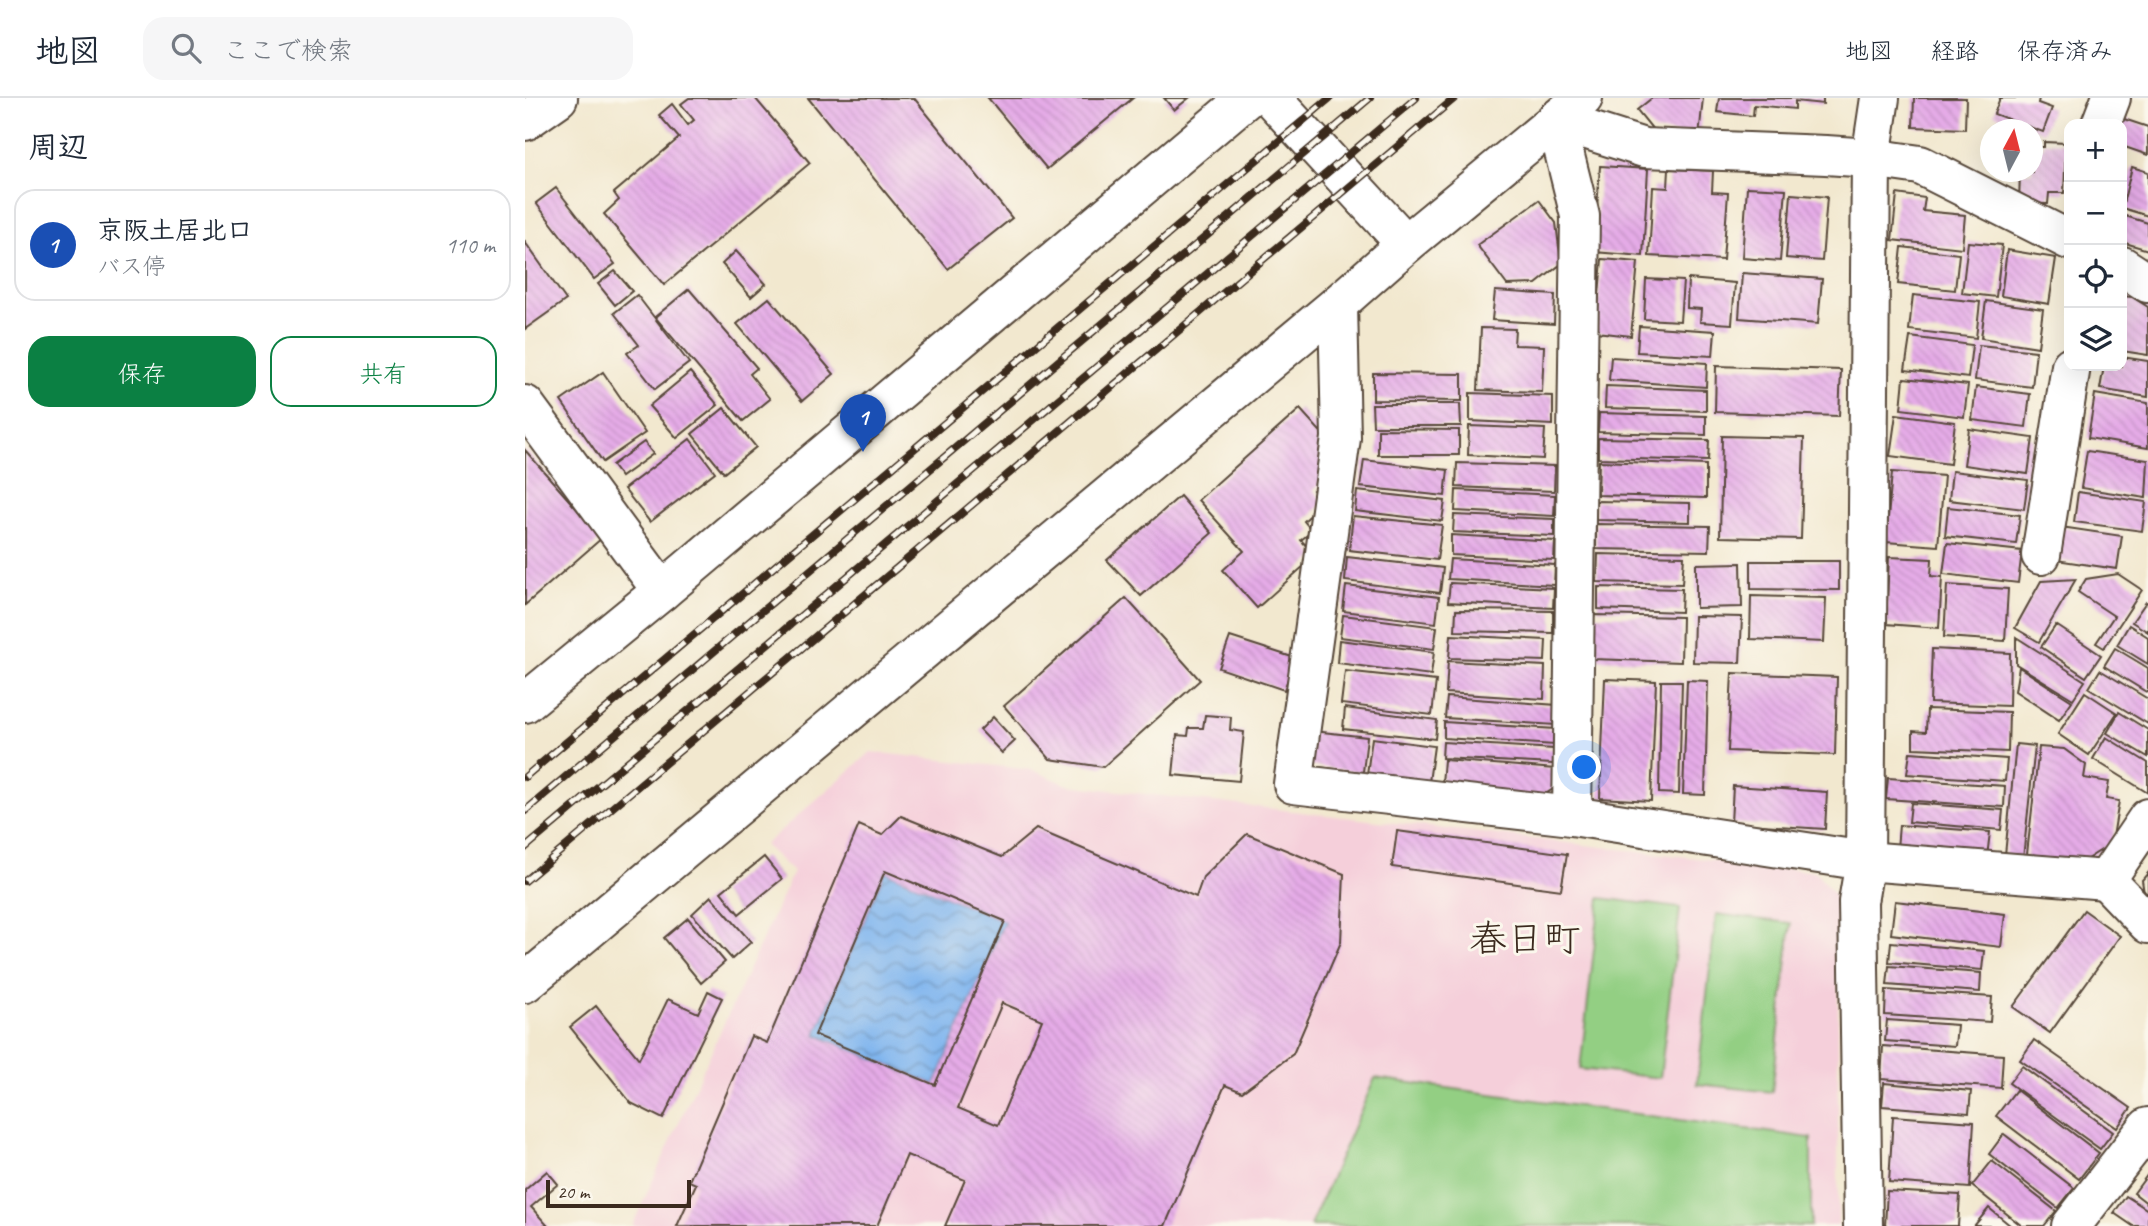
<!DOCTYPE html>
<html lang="ja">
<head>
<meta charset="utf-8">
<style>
  :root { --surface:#fff; --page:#f6f6f7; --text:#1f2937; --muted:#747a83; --line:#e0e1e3; --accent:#0b8043 }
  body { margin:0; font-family:Caveat,"Klee One",sans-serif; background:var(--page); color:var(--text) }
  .controls { position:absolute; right:21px; top:21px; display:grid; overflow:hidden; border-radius:14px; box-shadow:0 7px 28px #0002 }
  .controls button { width:63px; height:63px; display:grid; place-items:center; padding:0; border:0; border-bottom:2px solid var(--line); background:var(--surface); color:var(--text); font:35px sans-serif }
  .compass { position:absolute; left:1455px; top:21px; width:63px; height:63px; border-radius:50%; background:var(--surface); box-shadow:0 7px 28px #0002; rotate:7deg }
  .scale { position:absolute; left:21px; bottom:18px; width:145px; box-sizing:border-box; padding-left:7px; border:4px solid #3b2a1e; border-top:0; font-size:19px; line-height:24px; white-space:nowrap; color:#3b2a1e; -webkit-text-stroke:5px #fbf7ec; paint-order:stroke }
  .you { position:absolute; left:1060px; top:670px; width:24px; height:24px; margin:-18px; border:5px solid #fff; border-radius:50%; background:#1a73e8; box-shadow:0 0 0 10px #1a73e833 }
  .badge { display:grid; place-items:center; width:46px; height:46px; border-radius:50%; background:var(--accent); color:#fff; font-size:23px; font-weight:700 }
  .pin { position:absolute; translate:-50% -58px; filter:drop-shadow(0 2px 4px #0008) }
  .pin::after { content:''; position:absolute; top:37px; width:24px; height:21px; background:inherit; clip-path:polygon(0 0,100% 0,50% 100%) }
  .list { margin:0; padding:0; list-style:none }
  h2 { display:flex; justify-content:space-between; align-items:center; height:91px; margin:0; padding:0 28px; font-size:30px }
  h2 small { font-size:23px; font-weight:400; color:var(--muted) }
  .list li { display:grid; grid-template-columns:46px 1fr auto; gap:21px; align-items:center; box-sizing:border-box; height:112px; margin:0 14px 14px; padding:0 14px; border:2px solid var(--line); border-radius:21px }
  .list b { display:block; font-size:26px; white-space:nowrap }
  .list p { margin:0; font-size:23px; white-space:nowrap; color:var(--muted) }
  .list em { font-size:23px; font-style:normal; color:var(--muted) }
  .actions { display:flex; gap:14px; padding:21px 28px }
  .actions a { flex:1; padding:16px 0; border:2px solid var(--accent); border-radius:21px; text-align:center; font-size:24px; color:var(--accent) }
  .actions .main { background:var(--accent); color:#fff }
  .icon { flex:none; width:38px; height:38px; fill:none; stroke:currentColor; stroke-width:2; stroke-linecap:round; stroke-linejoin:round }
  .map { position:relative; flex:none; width:1623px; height:1128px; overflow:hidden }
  header { display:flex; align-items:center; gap:42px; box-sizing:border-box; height:98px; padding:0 35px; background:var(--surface); border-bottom:2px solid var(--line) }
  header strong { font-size:33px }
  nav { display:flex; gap:38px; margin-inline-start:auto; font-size:24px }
  .search { width:490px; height:63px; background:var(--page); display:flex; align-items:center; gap:18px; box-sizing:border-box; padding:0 24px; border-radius:21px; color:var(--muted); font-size:26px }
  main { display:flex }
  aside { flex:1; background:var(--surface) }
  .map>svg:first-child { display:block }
  .built { fill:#f5cfda }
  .pitch { fill:#93cf83; stroke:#677c50; stroke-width:2 }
  .water { fill:url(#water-waves); stroke:#5e7086; stroke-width:2 }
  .building { fill:url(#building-back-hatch); fill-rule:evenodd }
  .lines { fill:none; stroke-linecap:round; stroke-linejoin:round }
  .minor-casing { stroke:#564639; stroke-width:42 }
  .minor { stroke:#fff; stroke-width:38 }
  .rail-casing { stroke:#3b2a1e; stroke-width:8 }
  .rail { stroke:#fbf7ec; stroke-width:5; stroke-dasharray:16; stroke-linecap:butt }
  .labels { text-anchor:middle; stroke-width:6; stroke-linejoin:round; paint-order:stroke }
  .neighbourhood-label { font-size:37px; fill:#3b2a1e; stroke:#fbf7ec }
</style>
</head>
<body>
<header>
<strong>地図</strong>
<div class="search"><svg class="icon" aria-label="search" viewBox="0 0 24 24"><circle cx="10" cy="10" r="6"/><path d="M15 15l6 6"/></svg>ここで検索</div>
<nav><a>地図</a><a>経路</a><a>保存済み</a></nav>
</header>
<main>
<aside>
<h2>周辺<small></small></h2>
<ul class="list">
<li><span class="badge" style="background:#1a4fb4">1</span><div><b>京阪土居北口</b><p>バス停</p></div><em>110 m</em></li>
</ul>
<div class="actions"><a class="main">保存</a><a>共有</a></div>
</aside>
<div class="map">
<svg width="1623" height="1128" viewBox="0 0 1623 1128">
  <defs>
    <pattern id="water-waves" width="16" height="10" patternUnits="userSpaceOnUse" patternTransform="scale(1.75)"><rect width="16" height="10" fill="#80b5ee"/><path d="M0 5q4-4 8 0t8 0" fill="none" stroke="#6a93c0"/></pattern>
    <pattern id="building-back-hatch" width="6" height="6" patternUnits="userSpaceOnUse" patternTransform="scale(1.75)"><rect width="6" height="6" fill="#e5abe7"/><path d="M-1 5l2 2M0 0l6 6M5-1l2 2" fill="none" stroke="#c593c6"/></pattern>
  </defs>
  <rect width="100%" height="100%" fill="#fbf7ec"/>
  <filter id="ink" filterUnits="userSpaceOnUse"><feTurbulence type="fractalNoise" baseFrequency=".0143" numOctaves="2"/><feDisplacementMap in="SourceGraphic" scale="14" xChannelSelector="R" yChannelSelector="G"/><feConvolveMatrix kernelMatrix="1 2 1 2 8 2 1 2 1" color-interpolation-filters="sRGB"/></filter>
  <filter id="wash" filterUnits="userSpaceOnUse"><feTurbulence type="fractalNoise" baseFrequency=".00686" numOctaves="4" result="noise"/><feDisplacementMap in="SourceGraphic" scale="28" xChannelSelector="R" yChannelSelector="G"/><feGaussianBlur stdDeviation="1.57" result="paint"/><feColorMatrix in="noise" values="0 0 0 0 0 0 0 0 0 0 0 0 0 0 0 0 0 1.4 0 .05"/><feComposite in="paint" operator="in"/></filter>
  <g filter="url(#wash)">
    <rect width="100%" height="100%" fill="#f2e8cf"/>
    <polygon class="built" points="346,654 508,672 543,687 1291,774 1313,801 1313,1128 107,1128 268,774 239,747"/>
    <g class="pitch">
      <polygon points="1075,800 1155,810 1135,980 1055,971"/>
      <polygon points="1191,816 1266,825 1247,994 1172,986"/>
      <polygon points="850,980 1286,1040 1286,1128 785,1128"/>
    </g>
    <polygon class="water" points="360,773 480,823 410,987 290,937"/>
    <g id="blocks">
      <g class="building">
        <polygon points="164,0 230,0 285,65 139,187 79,116 94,102 89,95 154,40 134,17 147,6 163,27 169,22 156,6"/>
        <polygon points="283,0 389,0 487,120 423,171"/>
        <polygon points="463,0 608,0 522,71"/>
        <polygon points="639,0 664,0 649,12"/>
        <polygon points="1127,0 1178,0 1174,38 1129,33 1112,12"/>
        <polygon points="1194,0 1298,0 1298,6 1270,3 1270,11 1229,7 1228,18 1192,14"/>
        <polygon points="1389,0 1441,0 1440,31 1388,29"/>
        <polygon points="1475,0 1514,0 1513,5 1527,10 1518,34 1469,16"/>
        <polygon points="1593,19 1623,29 1623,57 1597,48 1597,26 1590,26"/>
        <polygon points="1519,44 1541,45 1539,95 1524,95 1523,106 1494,105 1495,74 1507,74 1507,49 1519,49"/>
        <polygon points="1075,68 1123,71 1118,158 1069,154"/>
        <polygon points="1607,69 1623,74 1623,118 1597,110"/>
        <polygon points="1144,71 1188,73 1187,94 1203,95 1198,162 1124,158 1128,89 1143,90"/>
        <polygon points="1222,89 1261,91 1255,163 1217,160"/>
        <polygon points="31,90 90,166 69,181 11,105"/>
        <polygon points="1266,96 1302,99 1297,163 1261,160"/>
        <polygon points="1372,96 1400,100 1398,113 1440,117 1437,150 1367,142"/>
        <polygon points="1014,102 1031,125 1036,166 1011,186 982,187 952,147"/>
        <polygon points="1597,117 1623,125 1623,152 1597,144"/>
        <polygon points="0,144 41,202 0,231"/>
        <polygon points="1443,144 1477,147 1471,199 1437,195"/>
        <polygon points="1377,149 1434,156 1430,192 1373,186"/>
        <polygon points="1482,152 1531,160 1524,206 1476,198"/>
        <polygon points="211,153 241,186 226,199 197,166"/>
        <polygon points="1077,161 1113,164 1106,238 1071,234"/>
        <polygon points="90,173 107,193 90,207 73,186"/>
        <polygon points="1217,175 1297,181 1293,226 1214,220"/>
        <polygon points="1121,181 1158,183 1155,223 1119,221"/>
        <polygon points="1163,181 1210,185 1207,226 1175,224 1176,211 1162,210"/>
        <polygon points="164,191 232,270 225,276 245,301 218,323 130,219"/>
        <polygon points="970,193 1030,197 1029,226 967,222"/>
        <polygon points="112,197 164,265 130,291 102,255 114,247 89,215"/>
        <polygon points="1388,197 1455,204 1451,240 1384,232"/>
        <polygon points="1597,198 1607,199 1623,209 1623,257 1597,253"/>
        <polygon points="244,200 309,276 277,303 212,226"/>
        <polygon points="1461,203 1518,211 1513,249 1456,240"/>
        <polygon points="1114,228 1190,233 1188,258 1112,254"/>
        <polygon points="956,230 990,231 989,247 1019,248 1017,294 953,292"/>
        <polygon points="1385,239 1447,247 1443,280 1380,272"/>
        <polygon points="1454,247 1511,253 1507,289 1450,282"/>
        <polygon points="1086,259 1182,265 1181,289 1084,282"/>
        <polygon points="1597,259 1623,263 1623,299 1575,291 1579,268 1597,268"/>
        <polygon points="1191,268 1316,272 1314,318 1190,314"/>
        <polygon points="78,274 120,335 78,364 36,303"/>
        <polygon points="165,274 193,307 152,340 124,308"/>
        <polygon points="848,275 937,276 937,303 848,302"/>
        <polygon points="1379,280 1443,287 1439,319 1376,311"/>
        <polygon points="1081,288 1181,292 1181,313 1080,310"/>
        <polygon points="1451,289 1505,296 1501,329 1447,322"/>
        <polygon points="945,295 1028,298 1028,327 945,323"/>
        <polygon points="1570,296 1623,305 1623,350 1563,340"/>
        <polygon points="847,306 935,306 936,328 848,328"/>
        <polygon points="199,310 231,349 199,375 167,336"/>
        <polygon points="775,311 803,342 796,385 788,392 799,404 779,423 787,433 776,442 790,458 732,510 698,472 719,453 673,402"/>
        <polygon points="1074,315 1181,318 1181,337 1073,334"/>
        <polygon points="1371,316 1430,324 1425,366 1365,358"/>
        <polygon points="944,328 1020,331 1018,361 943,357"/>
        <polygon points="853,331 934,332 934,357 853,357"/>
        <polygon points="1444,331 1508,340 1503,376 1439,367"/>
        <polygon points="1197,338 1279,340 1276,441 1195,439"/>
        <polygon points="1073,340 1184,342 1183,363 1073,360"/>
        <polygon points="165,341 190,374 125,424 99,391"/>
        <polygon points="119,344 128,356 96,379 87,367"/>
        <polygon points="0,352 77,440 0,507"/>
        <polygon points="1562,353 1623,362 1621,400 1556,390"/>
        <polygon points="839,362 923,372 920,398 835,389"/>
        <polygon points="1074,363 1181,367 1181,400 1073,397"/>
        <polygon points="932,365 1030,368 1029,393 931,389"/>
        <polygon points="1427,373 1503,382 1499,411 1424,402"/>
        <polygon points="1367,374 1419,378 1413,448 1361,444"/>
        <polygon points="931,392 1030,397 1029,418 930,413"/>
        <polygon points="832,393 920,403 917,423 830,413"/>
        <polygon points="1553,394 1621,404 1617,433 1549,424"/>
        <polygon points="655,398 687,435 616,498 582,462"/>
        <polygon points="1071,403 1165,405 1165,424 1071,422"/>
        <polygon points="1423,409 1495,417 1491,446 1420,438"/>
        <polygon points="929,417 1029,421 1029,438 928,434"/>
        <polygon points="828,418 917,427 912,462 824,452"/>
        <polygon points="1071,426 1185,428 1184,453 1071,451"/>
        <polygon points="1536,429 1597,438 1592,471 1531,462"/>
        <polygon points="926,437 1030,443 1029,462 926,457"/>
        <polygon points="1422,445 1497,453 1493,485 1418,476"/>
        <polygon points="1073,456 1159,458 1157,486 1072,484"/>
        <polygon points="822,459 918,470 915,495 820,483"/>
        <polygon points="1364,459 1407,461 1406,478 1417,479 1414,530 1361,526"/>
        <polygon points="925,461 1030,467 1029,487 923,481"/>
        <polygon points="1226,463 1314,463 1314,492 1226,491"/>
        <polygon points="1216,465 1217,509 1171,510 1171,466"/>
        <polygon points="1593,476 1617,492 1579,550 1571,545 1589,518 1553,494 1561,481"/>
        <polygon points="1551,481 1514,544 1490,530 1516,483"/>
        <polygon points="925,485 1029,490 1028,510 923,504"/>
        <polygon points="1422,487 1483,491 1480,543 1419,539"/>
        <polygon points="821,488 914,499 911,525 818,513"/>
        <polygon points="1073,489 1157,491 1156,514 1073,511"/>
        <polygon points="1226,498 1301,500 1299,544 1225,541"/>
        <polygon points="601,500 675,582 578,669 525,661 479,608"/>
        <polygon points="1621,504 1623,505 1623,534 1607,524"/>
        <polygon points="931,512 1028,513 1028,535 930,533"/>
        <polygon points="818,517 912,529 909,551 815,539"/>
        <polygon points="1069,517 1157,519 1156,564 1067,561"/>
        <polygon points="1169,518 1217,519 1215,565 1168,564"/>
        <polygon points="1531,527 1576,557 1561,579 1516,549"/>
        <polygon points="1604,527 1623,539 1623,566 1592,547"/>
        <polygon points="926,537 1021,542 1020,563 924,560"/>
        <polygon points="705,539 770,560 759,592 694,570"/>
        <polygon points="1491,539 1560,583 1548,601 1491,566"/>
        <polygon points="814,542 909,554 906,577 812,565"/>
        <polygon points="1590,550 1623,570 1623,595 1579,568"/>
        <polygon points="1407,551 1485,555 1484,608 1405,605"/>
        <polygon points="923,563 1020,568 1019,601 921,595"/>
        <polygon points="1494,569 1547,603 1534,622 1490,593"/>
        <polygon points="1575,572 1623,601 1623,626 1564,590"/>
        <polygon points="820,573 911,583 907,617 816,606"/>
        <polygon points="1207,575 1312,579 1310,657 1203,653"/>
        <polygon points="1080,581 1131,583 1126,703 1075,700"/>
        <polygon points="1162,582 1183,583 1180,697 1158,696"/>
        <polygon points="1136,583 1157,583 1154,696 1134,695"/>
        <polygon points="1560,594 1592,615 1564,657 1533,636"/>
        <polygon points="922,599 1032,607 1031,627 920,620"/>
        <polygon points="820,610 912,622 910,641 818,631"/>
        <polygon points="1402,611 1484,614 1483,654 1388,650 1388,633 1401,634"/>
        <polygon points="1594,614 1623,632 1623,659 1582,635"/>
        <polygon points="680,617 706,619 705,632 719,634 714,683 648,677 652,637 663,638 664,630 678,630"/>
        <polygon points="468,619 490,643 477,655 455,632"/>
        <polygon points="919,624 1031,631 1030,647 919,640"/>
        <polygon points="788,633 842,639 838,674 784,668"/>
        <polygon points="1581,639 1623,665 1623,695 1568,661"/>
        <polygon points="847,640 909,648 904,684 842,676"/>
        <polygon points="918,644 1029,651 1028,666 917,660"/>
        <polygon points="1491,646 1510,648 1498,760 1480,757"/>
        <polygon points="1514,649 1539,651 1561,667 1559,680 1584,684 1581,701 1594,703 1587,745 1548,770 1501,765"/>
        <polygon points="1385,654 1482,661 1480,683 1382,676"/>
        <polygon points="919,662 1030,671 1028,691 1008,704 916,697"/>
        <polygon points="1363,680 1480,688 1479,709 1361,701"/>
        <polygon points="1208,688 1302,694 1300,731 1206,725"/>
        <polygon points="1386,705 1478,712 1476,732 1384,724"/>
        <path d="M376,718L477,759L511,731L671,799L678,779L722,736L819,776L816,844L768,956L717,994L700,987L640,1128H420L440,1082L382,1057L352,1128H152L171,1086L164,1083L226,938L242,945L334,727L357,737ZM360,773L480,823L410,987L290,937ZM477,905L517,922L473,1027L433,1010Z"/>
        <polygon points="1374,727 1465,734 1462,759 1372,751"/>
        <polygon points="872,733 1042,756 1036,792 867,769"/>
        <polygon points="239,759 257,781 214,816 196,794"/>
        <polygon points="1623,775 1623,805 1620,803 1617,782"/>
        <polygon points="186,798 226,844 207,861 167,816"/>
        <polygon points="1370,803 1480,816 1476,849 1366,836"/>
        <polygon points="1559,812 1595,838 1525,935 1488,909"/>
        <polygon points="163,820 200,864 176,885 139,840"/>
        <polygon points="1366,844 1459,853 1457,872 1364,864"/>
        <polygon points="1364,868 1456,875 1455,894 1362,887"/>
        <polygon points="1361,892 1467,899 1465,924 1360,917"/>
        <polygon points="183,893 197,900 138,1021 106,1005 45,929 71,908 114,961 143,901 173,915"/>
        <polygon points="1362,922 1432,927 1430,948 1360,943"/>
        <polygon points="1509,942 1606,1010 1592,1030 1495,962"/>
        <polygon points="1358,948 1478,957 1476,990 1356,981"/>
        <polygon points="1497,968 1588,1034 1575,1051 1484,985"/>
        <polygon points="1359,985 1446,993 1444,1015 1357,1008"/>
        <polygon points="1491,992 1574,1055 1554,1081 1471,1018"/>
        <polygon points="1368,1018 1449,1024 1445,1090 1364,1084"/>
        <polygon points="1479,1036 1549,1090 1533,1110 1464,1056"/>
        <polygon points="1467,1063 1531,1113 1519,1128 1497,1128 1447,1088"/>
        <polygon points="22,1073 33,1086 6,1109 23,1128 0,1128 0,1092"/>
        <polygon points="1623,1076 1623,1106 1609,1095"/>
        <polygon points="1362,1093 1435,1097 1433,1128 1360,1128"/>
        <polygon points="1601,1098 1623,1112 1623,1128 1608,1128 1589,1115"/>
        <polygon points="1464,1110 1486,1128 1449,1128"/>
      </g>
    </g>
  </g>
  <g filter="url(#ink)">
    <use href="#blocks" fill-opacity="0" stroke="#564639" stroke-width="2"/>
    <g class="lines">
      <defs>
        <g id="minor">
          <polyline points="746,0 881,146"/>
          <polyline points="1031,22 1055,118 1047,718"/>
          <polyline points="1031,22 1119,50 1301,57 1346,60 1395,67 1544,142"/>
          <polyline points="0,23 33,0"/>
          <polyline points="1576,26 1586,0"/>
          <polyline points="1597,168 1623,185"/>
          <polyline points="813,206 816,340 768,686 1047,718 1340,763 1581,782 1623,720"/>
          <polyline points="0,307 137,493"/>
          <polyline points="1516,457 1546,268"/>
          <polyline points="0,605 137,493 722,0"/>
          <polyline points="1581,782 1623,826"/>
          <polyline points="0,885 813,206 881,146 1058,0"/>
          <polyline points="1338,1128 1333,804 1340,763 1346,60 1355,0"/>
          <polyline points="1546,1128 1623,1029"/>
        </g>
      </defs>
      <use href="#minor" class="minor-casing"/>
      <use href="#minor" class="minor"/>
      <defs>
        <g id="rail">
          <polyline points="0,679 805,0"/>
          <polyline points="0,713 845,0"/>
          <polyline points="0,750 891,0"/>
          <polyline points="0,783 930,0"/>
        </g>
      </defs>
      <use href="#rail" class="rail-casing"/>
      <use href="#rail" class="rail"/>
    </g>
  </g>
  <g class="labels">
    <g class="neighbourhood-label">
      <text x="1000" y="853">春日町</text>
    </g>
  </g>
</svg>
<div class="controls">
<button>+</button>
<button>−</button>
<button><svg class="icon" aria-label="locate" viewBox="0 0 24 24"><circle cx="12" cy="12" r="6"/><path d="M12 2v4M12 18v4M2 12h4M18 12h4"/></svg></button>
<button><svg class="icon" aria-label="layers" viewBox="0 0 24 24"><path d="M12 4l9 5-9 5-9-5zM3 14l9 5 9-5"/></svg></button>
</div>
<svg class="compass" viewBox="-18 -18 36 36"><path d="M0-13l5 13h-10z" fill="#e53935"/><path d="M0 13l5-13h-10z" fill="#747a83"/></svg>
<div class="scale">20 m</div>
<div class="you"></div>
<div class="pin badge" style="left:338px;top:354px;background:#1a4fb4">1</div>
</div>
</main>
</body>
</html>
